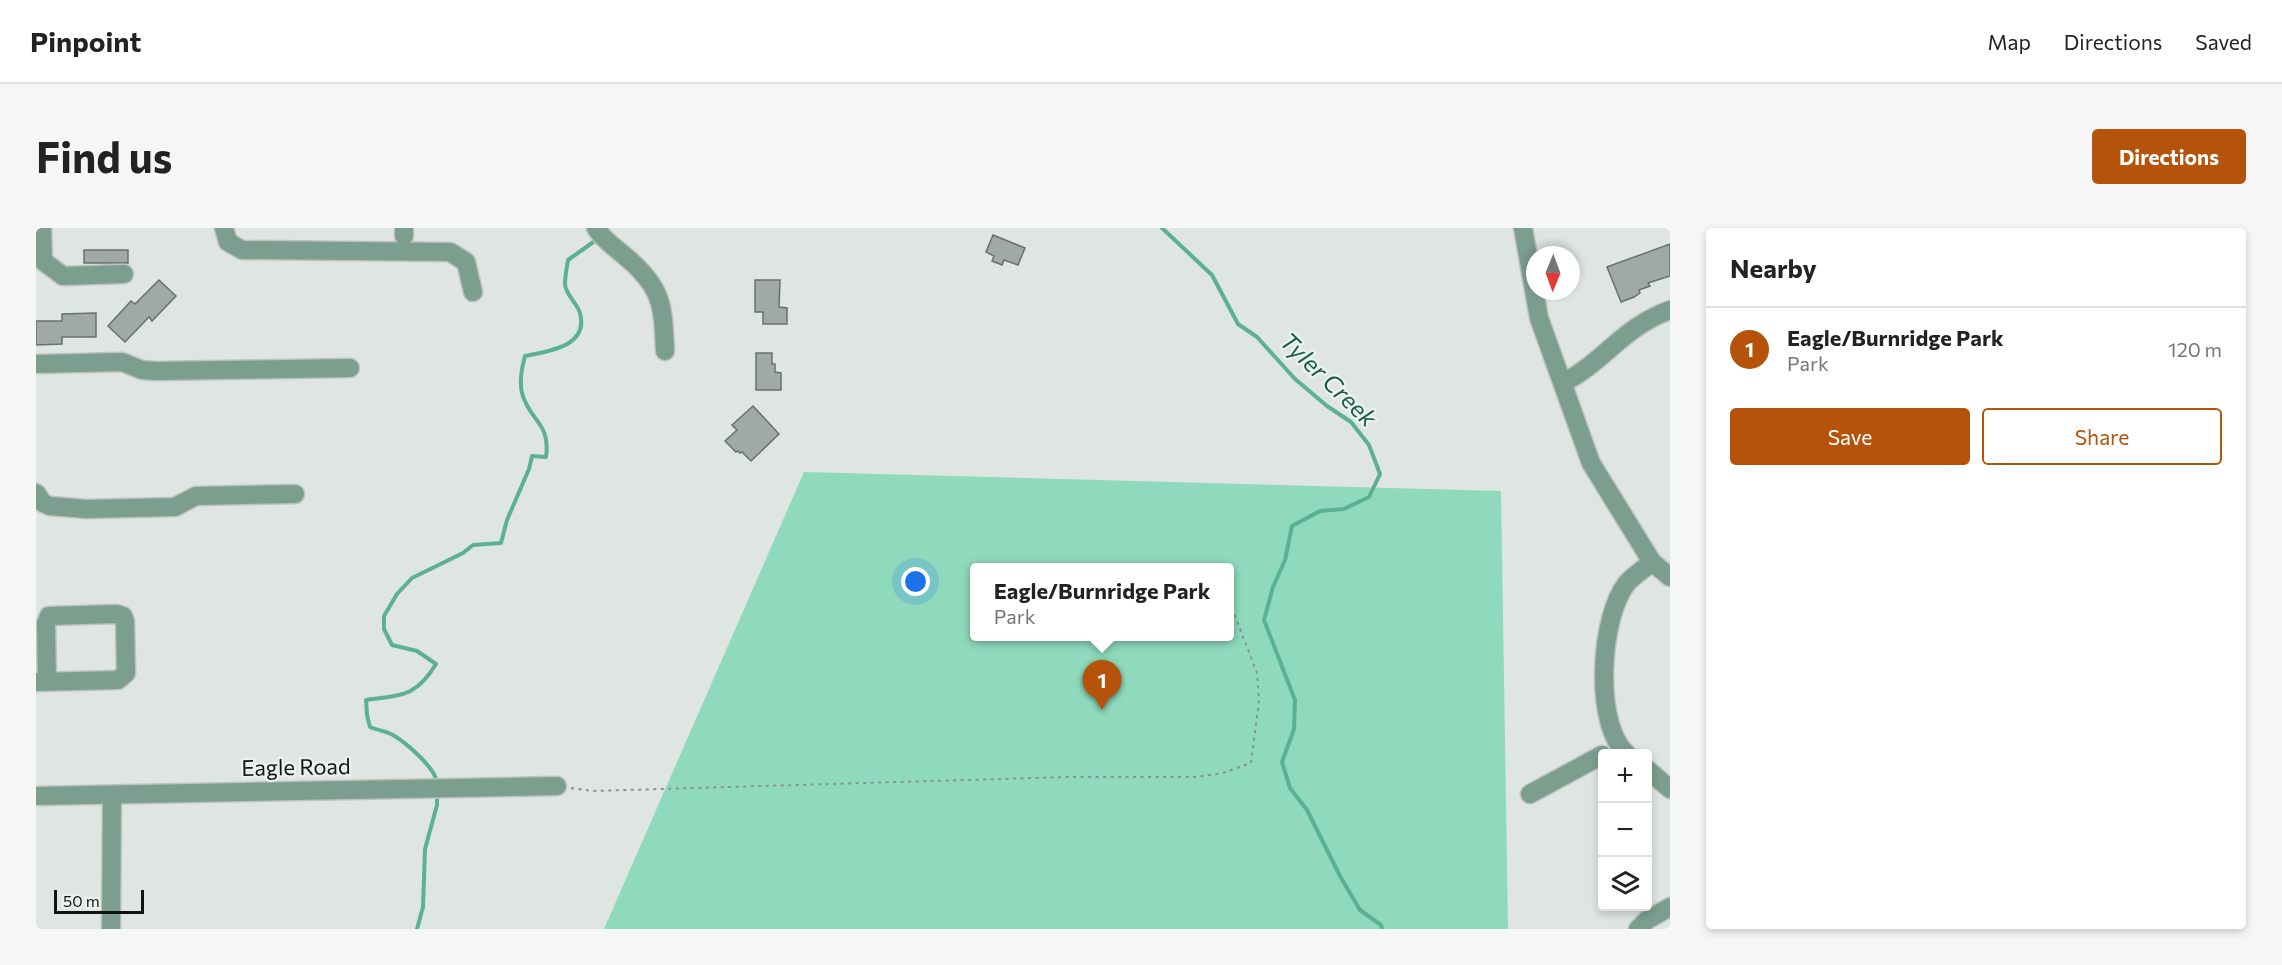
<!DOCTYPE html>
<html lang="en">
<head>
<meta charset="utf-8">
<style>
  :root { --surface:#fff; --page:#f6f6f6; --text:#222; --muted:#767676; --line:#e0e0e0; --accent:#b45309 }
  body { margin:0; font-family:Commissioner,sans-serif; background:var(--page); color:var(--text) }
  .controls { position:absolute; right:18px; bottom:18px; display:grid; overflow:hidden; border-radius:6px; box-shadow:0 3px 9px #0003 }
  .controls button { width:54px; height:54px; display:grid; place-items:center; padding:0; border:0; border-bottom:2px solid var(--line); background:var(--surface); color:var(--text); font:30px sans-serif }
  .compass { position:absolute; left:1490px; top:18px; width:54px; height:54px; border-radius:50%; background:var(--surface); box-shadow:0 3px 9px #0003; rotate:181deg }
  .scale { position:absolute; left:18px; bottom:15px; width:90px; box-sizing:border-box; padding-left:6px; border:3px solid #101312; border-top:0; font-size:16px; line-height:21px; white-space:nowrap; color:#101312; -webkit-text-stroke:4px #ebf3ef; paint-order:stroke }
  .you { position:absolute; left:880px; top:354px; width:21px; height:21px; margin:-15px; border:4px solid #fff; border-radius:50%; background:#1a73e8; box-shadow:0 0 0 9px #1a73e833 }
  .badge { display:grid; place-items:center; width:39px; height:39px; border-radius:50%; background:var(--accent); color:#fff; font-size:20px; font-weight:700 }
  .pin { position:absolute; translate:-50% -50px; filter:drop-shadow(0 2px 3px #0008) }
  .pin::after { content:''; position:absolute; top:32px; width:21px; height:18px; background:inherit; clip-path:polygon(0 0,100% 0,50% 100%) }
  .popup { position:absolute; left:934px; top:335px; width:264px; height:78px; box-sizing:border-box; display:grid; place-content:center; border-radius:6px; background:var(--surface); filter:drop-shadow(0 2px 4px #0005); font-size:20px; white-space:nowrap; color:var(--muted) }
  .popup b { font-size:22px; color:var(--text) }
  .popup::after { content:''; position:absolute; left:50%; top:100%; margin-left:-12px; border:12px solid transparent; border-top-color:var(--surface) }
  .list { margin:0; padding:0; list-style:none }
  h2 { display:flex; justify-content:space-between; align-items:center; height:78px; margin:0; padding:0 24px; font-size:26px }
  h2 small { font-size:20px; font-weight:400; color:var(--muted) }
  .list li { display:grid; grid-template-columns:39px 1fr auto; gap:18px; align-items:center; box-sizing:border-box; height:84px; padding:0 24px; border-top:2px solid var(--line) }
  .list b { display:block; font-size:22px; white-space:nowrap }
  .list p { margin:0; font-size:20px; white-space:nowrap; color:var(--muted) }
  .list em { font-size:20px; font-style:normal; color:var(--muted) }
  .actions { display:flex; gap:12px; padding:18px 24px }
  .actions a { flex:1; padding:14px 0; border:2px solid var(--accent); border-radius:6px; text-align:center; font-size:21px; color:var(--accent) }
  .actions .main { background:var(--accent); color:#fff }
  .icon { flex:none; width:33px; height:33px; fill:none; stroke:currentColor; stroke-width:2; stroke-linecap:round; stroke-linejoin:round }
  .map { position:relative; flex:none; width:1634px; height:701px; overflow:hidden; border-radius:6px }
  header { display:flex; align-items:center; gap:36px; box-sizing:border-box; height:84px; padding:0 30px; background:var(--surface); border-bottom:2px solid var(--line) }
  header strong { font-size:28px }
  nav { display:flex; gap:33px; margin-inline-start:auto; font-size:21px }
  .intro { display:flex; align-items:center; justify-content:space-between; box-sizing:border-box; height:144px; padding:0 36px }
  h1 { margin:0; font-size:42px }
  .button { padding:15px 27px; border-radius:6px; background:var(--accent); color:#fff; font-size:21px; font-weight:700 }
  main { display:flex; gap:36px; padding:0 36px }
  aside { flex:1; background:var(--surface); border-radius:6px; box-shadow:0 3px 9px #0003 }
  .map>svg:first-child { display:block }
  .green { fill:#8fdabd; fill-rule:evenodd }
  .lines { fill:none; stroke-linecap:round; stroke-linejoin:round }
  .stream { stroke:#5bb191; stroke-width:4 }
  .building { fill:#a1a9a5; stroke:#69706d; stroke-width:1.5 }
  .minor-casing { stroke:#bdc3c1; stroke-width:21 }
  .path { stroke:#8a908e; stroke-width:2; stroke-dasharray:3 4.5; stroke-linecap:butt }
  .minor { stroke:#7b9e8f; stroke-width:18 }
  .labels { text-anchor:middle; stroke-width:4.5; stroke-linejoin:round; paint-order:stroke }
  .street-label { font-size:22px; fill:#101312; stroke:#ebf3ef }
  .water-label { font-size:24px; font-style:italic; fill:#1a5d47; stroke:#ebf3ef }
</style>
</head>
<body>
<header>
<strong>Pinpoint</strong>
<nav><a>Map</a><a>Directions</a><a>Saved</a></nav>
</header>
<div class="intro"><h1>Find us</h1><a class="button">Directions</a></div>
<main>
<div class="map">
<svg width="1634" height="701" viewBox="0 0 1634 701">
  <rect width="100%" height="100%" fill="#dee5e2"/>
  <path class="green" d="M768,244L1465,263L1472,701H568ZM938,340H1194V408H938Z"/>
  <g class="lines">
    <g class="stream">
      <polyline points="1126,0 1176,47 1202,96 1221,109 1259,151 1291,178 1315,194 1333,217 1344,246 1333,269 1308,281 1284,283 1256,298 1249,332 1237,359 1228,392 1259,472 1258,501 1246,534 1254,560 1271,582 1304,648 1324,682 1345,697 1346,701"/>
      <path d="M401,555C400,540 369,514 357,507C350,503 341,502 334,499L331,487L330,472C366,467 380,469 400,436L381,423L356,417L348,401V388L361,366L376,350L427,325L437,317L465,315L471,292L493,241L496,228L510,229C515,194 493,193 486,165C483,153 486,139 489,128C512,123 553,119 544,85C541,75 529,66 529,56C529,48 531,39 532,32L563,10"/>
      <polyline points="381,701 387,679 389,621 401,577 401,565"/>
    </g>
  </g>
  <g class="building">
    <polygon points="957,7 989,20 982,37 968,32 966,37 956,33 958,28 950,24"/>
    <polygon points="1634,16 1634,48 1612,55 1614,58 1603,62 1604,65 1598,69 1585,74 1571,39"/>
    <rect x="48" y="22" width="44" height="13"/>
    <polygon points="123,52 140,68 116,93 113,89 89,114 72,98 95,73 99,76"/>
    <polygon points="719,52 744,52 743,79 751,80 751,96 727,96 727,84 719,84"/>
    <polygon points="60,85 60,109 26,109 26,116 0,117 0,93 26,93 26,86"/>
    <polygon points="720,125 736,125 736,136 739,136 739,144 745,145 745,162 720,162"/>
    <polygon points="717,178 743,206 715,233 706,224 704,225 702,223 700,224 689,213 701,202 696,197"/>
  </g>
  <g class="lines">
    <defs>
      <g id="minor">
        <polyline points="6,0 7,33 27,48 88,46"/>
        <polyline points="188,0 192,14 206,22 414,24 430,34 437,64"/>
        <polyline points="368,0 368,8"/>
        <path d="M560,0C567,12 580,20 590,29C627,60 627,78 629,123"/>
        <polyline points="1487,0 1503,90 1555,235 1616,334 1634,349"/>
        <polyline points="0,136 86,134 106,142 120,143 314,140"/>
        <path d="M1527,155C1569,133 1587,99 1634,82"/>
        <polyline points="0,265 7,275 14,278 50,281 139,279 160,268 259,266"/>
        <polyline points="0,454 82,452 90,445 89,393 87,388 81,386 13,388 10,396 11,453"/>
        <path d="M1591,526C1557,497 1564,388 1591,355C1598,347 1608,341 1616,334"/>
        <polyline points="1612,542 1634,561"/>
        <polyline points="1494,566 1566,527"/>
        <polyline points="0,568 521,558"/>
        <polyline points="75,701 76,567"/>
        <polyline points="1602,701 1611,692 1634,679"/>
      </g>
    </defs>
    <use href="#minor" class="minor-casing"/>
    <polyline class="path" points="535,560 556,563 1032,549 1160,549 1187,545 1215,535 1223,473 1221,445 1197,383"/>
    <use href="#minor" class="minor"/>
  </g>
  <g class="labels">
    <g class="street-label">
      <text transform="translate(260 539) rotate(-1)" y="8">Eagle Road</text>
    </g>
    <g class="water-label">
      <text transform="translate(1292 152) rotate(44)" y="8">Tyler Creek</text>
    </g>
  </g>
</svg>
<div class="controls">
<button>+</button>
<button>−</button>
<button><svg class="icon" aria-label="layers" viewBox="0 0 24 24"><path d="M12 4l9 5-9 5-9-5zM3 14l9 5 9-5"/></svg></button>
</div>
<svg class="compass" viewBox="-18 -18 36 36"><path d="M0-13l5 13h-10z" fill="#e53935"/><path d="M0 13l5-13h-10z" fill="#767676"/></svg>
<div class="scale">50 m</div>
<div class="you"></div>
<div class="pin badge" style="left:1066px;top:482px">1</div>
<div class="popup"><b>Eagle/Burnridge Park</b>Park</div>
</div>
<aside>
<h2>Nearby<small></small></h2>
<ul class="list">
<li><span class="badge">1</span><div><b>Eagle/Burnridge Park</b><p>Park</p></div><em>120 m</em></li>
</ul>
<div class="actions"><a class="main">Save</a><a>Share</a></div>
</aside>
</main>
</body>
</html>
